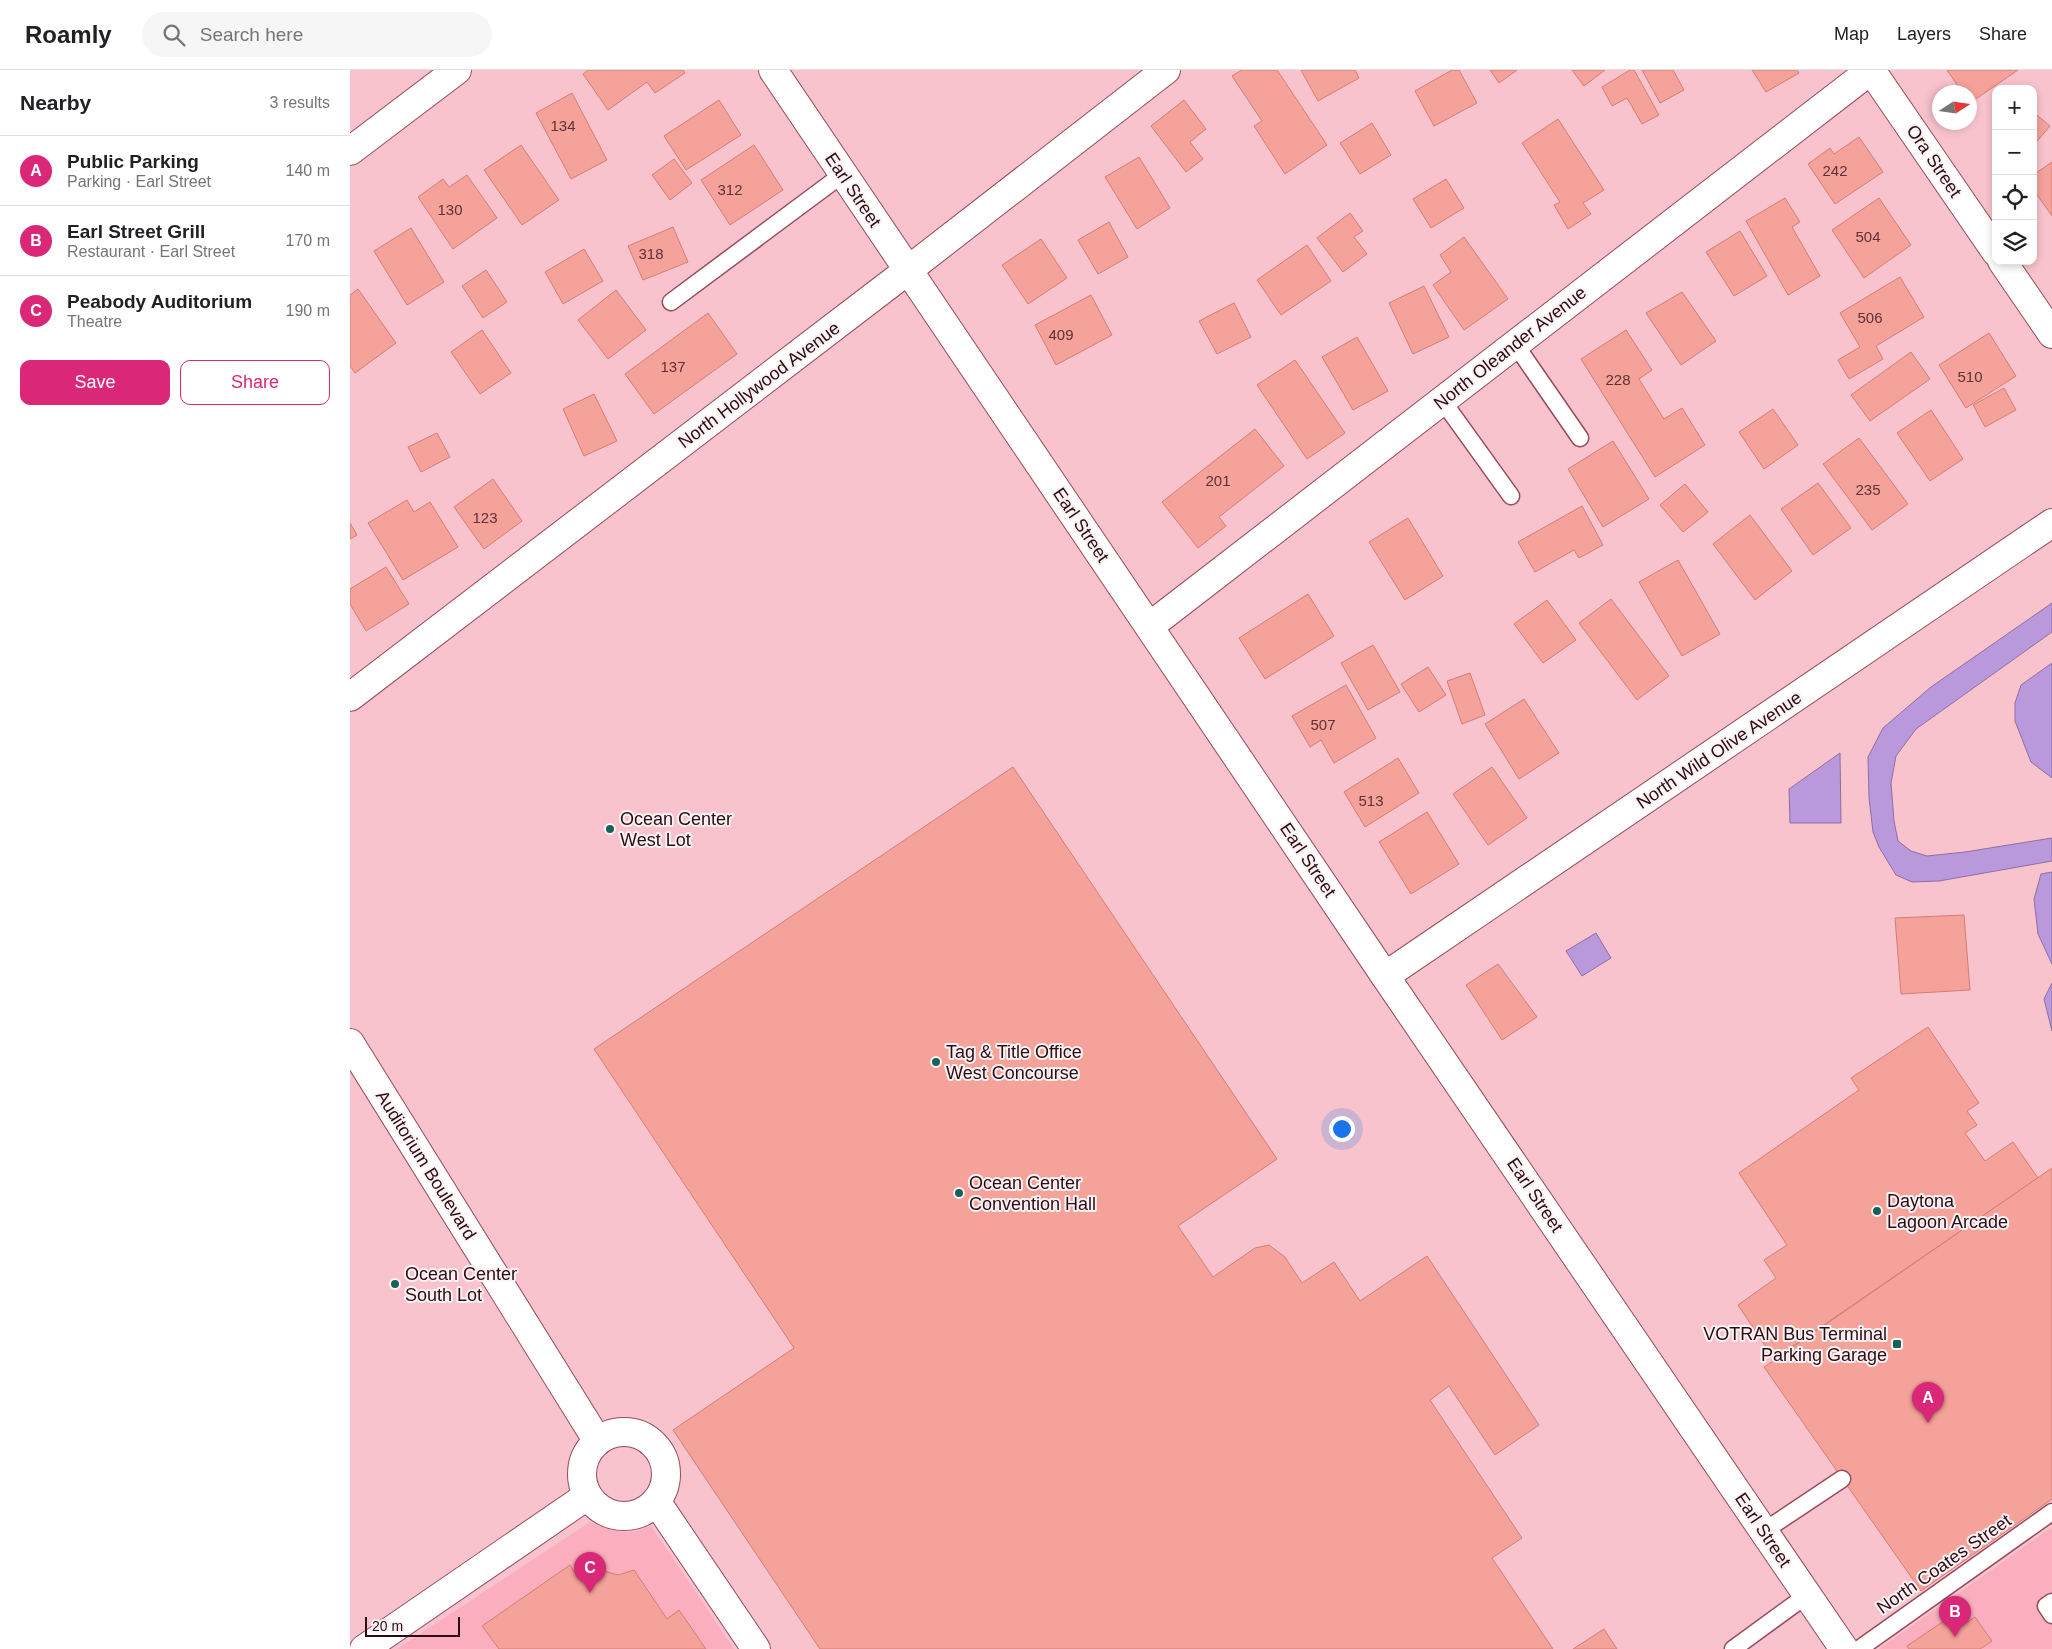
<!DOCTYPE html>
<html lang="en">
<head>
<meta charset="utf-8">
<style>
  :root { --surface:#fff; --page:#f6f6f6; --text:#202124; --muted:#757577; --line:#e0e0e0; --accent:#db2777 }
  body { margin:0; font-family:Helvetica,sans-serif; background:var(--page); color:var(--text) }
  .controls { position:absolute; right:15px; top:15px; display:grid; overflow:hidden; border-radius:10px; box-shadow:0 2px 8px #0003 }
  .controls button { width:45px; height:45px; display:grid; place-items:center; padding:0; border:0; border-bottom:1px solid var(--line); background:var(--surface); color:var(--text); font:25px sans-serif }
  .compass { position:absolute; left:1582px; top:15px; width:45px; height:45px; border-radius:50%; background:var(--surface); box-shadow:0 2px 8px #0003; rotate:78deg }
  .scale { position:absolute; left:15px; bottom:12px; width:95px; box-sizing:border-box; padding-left:5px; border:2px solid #2b0c14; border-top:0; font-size:14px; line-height:18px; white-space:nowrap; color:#2b0c14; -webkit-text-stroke:4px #fbf2f3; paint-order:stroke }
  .you { position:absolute; left:991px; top:1058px; width:18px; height:18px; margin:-12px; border:4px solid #fff; border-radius:50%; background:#1a73e8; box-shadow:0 0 0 8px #1a73e833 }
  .badge { display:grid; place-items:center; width:32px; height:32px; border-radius:50%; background:var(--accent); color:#fff; font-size:16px; font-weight:700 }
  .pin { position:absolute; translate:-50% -41px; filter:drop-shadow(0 1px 2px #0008) }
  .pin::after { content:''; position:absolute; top:26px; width:18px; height:15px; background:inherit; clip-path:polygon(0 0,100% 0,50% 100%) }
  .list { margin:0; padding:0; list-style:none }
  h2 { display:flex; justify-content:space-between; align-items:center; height:65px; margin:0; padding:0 20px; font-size:21px }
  h2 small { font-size:16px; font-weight:400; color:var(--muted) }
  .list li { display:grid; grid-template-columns:32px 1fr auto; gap:15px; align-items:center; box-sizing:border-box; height:70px; padding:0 20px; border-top:1px solid var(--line) }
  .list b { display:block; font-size:19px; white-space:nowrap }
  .list p { margin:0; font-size:16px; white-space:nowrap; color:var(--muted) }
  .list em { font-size:16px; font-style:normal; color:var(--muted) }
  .actions { display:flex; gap:10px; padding:15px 20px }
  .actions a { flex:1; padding:11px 0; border:1px solid var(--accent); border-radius:10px; text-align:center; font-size:18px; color:var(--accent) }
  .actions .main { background:var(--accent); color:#fff }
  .icon { flex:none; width:28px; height:28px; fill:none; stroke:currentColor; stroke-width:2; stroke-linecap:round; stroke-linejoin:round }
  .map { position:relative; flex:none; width:1702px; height:1579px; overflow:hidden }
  header { display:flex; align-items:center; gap:30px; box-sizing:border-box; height:70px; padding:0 25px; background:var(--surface); border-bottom:1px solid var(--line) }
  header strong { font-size:24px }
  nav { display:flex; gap:28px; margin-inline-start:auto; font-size:18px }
  .search { width:350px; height:45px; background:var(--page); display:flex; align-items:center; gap:12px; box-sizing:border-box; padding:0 18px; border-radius:28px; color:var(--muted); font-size:19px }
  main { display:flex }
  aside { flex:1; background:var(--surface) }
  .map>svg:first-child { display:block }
  .built { fill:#fbafbe }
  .water { fill:#b999dc; stroke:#8e6fa0 }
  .building { fill:#f5a29a; stroke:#d17e77 }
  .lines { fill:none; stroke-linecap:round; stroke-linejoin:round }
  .lane-casing { stroke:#974b5d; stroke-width:19 }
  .street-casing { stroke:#974b5d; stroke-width:30 }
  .lane { stroke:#fff; stroke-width:16 }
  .street { stroke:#fff; stroke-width:28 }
  .poi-dot { fill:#16625b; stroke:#fbf2f3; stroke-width:2 }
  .labels { text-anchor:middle; stroke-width:4; stroke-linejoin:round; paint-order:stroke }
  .number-label { font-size:15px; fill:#5e3236 }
  .street-label { font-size:18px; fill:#2b0c14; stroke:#fbf2f3 }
  .poi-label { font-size:18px; fill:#2b0c14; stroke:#fbf2f3; text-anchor:start }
</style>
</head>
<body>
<header>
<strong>Roamly</strong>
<div class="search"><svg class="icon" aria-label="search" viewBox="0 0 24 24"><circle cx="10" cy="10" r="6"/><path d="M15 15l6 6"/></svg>Search here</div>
<nav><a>Map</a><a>Layers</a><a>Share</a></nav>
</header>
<main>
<aside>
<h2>Nearby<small>3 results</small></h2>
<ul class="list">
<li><span class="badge">A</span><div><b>Public Parking</b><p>Parking · Earl Street</p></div><em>140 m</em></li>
<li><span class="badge">B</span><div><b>Earl Street Grill</b><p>Restaurant · Earl Street</p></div><em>170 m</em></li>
<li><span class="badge">C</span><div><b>Peabody Auditorium</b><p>Theatre</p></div><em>190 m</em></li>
</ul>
<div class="actions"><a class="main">Save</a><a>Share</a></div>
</aside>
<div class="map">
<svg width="1702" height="1579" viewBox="0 0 1702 1579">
  <rect width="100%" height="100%" fill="#f8c3cd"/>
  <g class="built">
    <polygon points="240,1452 247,1456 271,1462 284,1462 301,1456 384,1579 47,1579"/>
    <polygon points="1702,1457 1702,1579 1529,1579"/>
  </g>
  <g class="water">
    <polygon points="1702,533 1702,562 1566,659 1546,686 1541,713 1544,751 1548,771 1561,781 1577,786 1615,782 1702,768 1702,791 1589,811 1562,812 1546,805 1529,777 1523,762 1519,728 1518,687 1533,658 1581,617"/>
    <polygon points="1702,593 1702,708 1681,692 1665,651 1665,633 1671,615"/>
    <polygon points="1490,683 1491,753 1440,753 1439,719"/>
    <polygon points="1702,802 1702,894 1688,864 1684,829 1691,804"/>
    <polygon points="1246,863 1261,888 1232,906 1216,881"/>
    <polygon points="1702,913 1702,961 1694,929"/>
  </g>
  <g class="building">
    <polygon points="238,0 333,0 335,3 305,23 297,12 258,40 233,4"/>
    <polygon points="892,0 927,0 977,75 935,104 904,56 912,51 882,6"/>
    <polygon points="951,0 1005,0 1009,8 968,31"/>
    <polygon points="1102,0 1109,0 1127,33 1084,56 1065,21"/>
    <polygon points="1140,0 1167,0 1149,13"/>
    <polygon points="1222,0 1255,0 1234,16"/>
    <polygon points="1280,0 1284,0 1309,45 1292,54 1277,28 1262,36 1252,17"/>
    <polygon points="1292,0 1323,0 1334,20 1310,33"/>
    <polygon points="1402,0 1447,0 1449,3 1416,22"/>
    <polygon points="1597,0 1668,0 1620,33 1620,22 1612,22"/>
    <polygon points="222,23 257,90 221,109 186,43"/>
    <polygon points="369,30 391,65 336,100 314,66"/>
    <polygon points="834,30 856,59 840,72 853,89 836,102 801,56"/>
    <polygon points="1683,42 1700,56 1683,76"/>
    <polygon points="1208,49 1254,120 1233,133 1241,144 1218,159 1204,135 1210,132 1172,73"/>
    <polygon points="1022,53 1041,85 1010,104 990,73"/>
    <polygon points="1509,67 1533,102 1485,134 1458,94 1480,78 1484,84"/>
    <polygon points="171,75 209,130 172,155 134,100"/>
    <polygon points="404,75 433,120 380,155 351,110"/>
    <polygon points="789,87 820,138 787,159 755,107"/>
    <polygon points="324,89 342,113 320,130 302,105"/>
    <polygon points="1702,92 1702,146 1683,119 1683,105"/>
    <polygon points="117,105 147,148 103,179 68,127 93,109 99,117"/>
    <polygon points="1096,109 1114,138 1081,158 1063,129"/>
    <polygon points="1435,128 1450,152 1442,157 1470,206 1438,225 1396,151"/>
    <polygon points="1529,128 1561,175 1514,208 1482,160"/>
    <polygon points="1000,143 1013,161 1004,167 1017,184 993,202 967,168"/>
    <polygon points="759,152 778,187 748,204 728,170"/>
    <polygon points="323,157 338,192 293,210 278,176"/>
    <polygon points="61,158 94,212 57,235 24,181"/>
    <polygon points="1390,161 1417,206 1384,226 1356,182"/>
    <polygon points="1114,167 1158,229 1114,260 1083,215 1101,202 1090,185"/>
    <polygon points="691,169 717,208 678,234 652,195"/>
    <polygon points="957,175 981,211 931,245 907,210"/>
    <polygon points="234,179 253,211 213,234 195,202"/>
    <polygon points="136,200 157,232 133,248 112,216"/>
    <polygon points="1550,207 1574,247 1526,276 1533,289 1499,309 1488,290 1510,277 1490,243"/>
    <polygon points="1074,216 1099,267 1063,284 1039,233"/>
    <polygon points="8,219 46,273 5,303 0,296 0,225"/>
    <polygon points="266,220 296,260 258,289 228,250"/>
    <polygon points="1332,222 1366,271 1331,295 1296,243"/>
    <polygon points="741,225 762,265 706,295 685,255"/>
    <polygon points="884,233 901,267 867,284 849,251"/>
    <polygon points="358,243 387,284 304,344 275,304"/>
    <polygon points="132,260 161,303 130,324 101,282"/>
    <polygon points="1276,260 1302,300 1289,309 1314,349 1332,338 1355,375 1305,407 1231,289"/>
    <polygon points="1639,263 1666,306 1616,338 1589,295"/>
    <polygon points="1007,267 1038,321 1003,340 972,287"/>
    <polygon points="1561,282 1580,309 1520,351 1501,325"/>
    <polygon points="945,290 995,363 957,389 907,315"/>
    <polygon points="1654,318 1666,340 1635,357 1623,335"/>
    <polygon points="244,324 267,371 234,386 213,339"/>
    <polygon points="1423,339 1448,375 1414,399 1389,362"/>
    <polygon points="1581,340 1613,389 1580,411 1547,363"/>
    <polygon points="905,359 934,396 869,447 876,456 848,478 812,432"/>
    <polygon points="87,363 100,387 71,402 58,377"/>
    <polygon points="1509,368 1558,434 1522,460 1473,394"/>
    <polygon points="1263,371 1299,429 1253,457 1218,399"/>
    <polygon points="143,409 172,451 134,479 104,437"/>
    <polygon points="1468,413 1501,458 1463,485 1431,439"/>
    <polygon points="1335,414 1358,442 1333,462 1310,435"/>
    <polygon points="57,430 64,442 80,432 108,477 53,510 18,453"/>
    <polygon points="1232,436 1253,475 1229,488 1224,480 1185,502 1168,472"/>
    <polygon points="1400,445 1442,501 1405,530 1363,474"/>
    <polygon points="1058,448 1093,506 1055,530 1019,472"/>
    <polygon points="0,453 7,465 0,469"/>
    <polygon points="1328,490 1370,564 1332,586 1289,512"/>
    <polygon points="36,497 59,534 16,561 0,534 0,519"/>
    <polygon points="958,524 984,566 915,609 889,568"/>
    <polygon points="1261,529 1319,606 1287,630 1229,553"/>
    <polygon points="1197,530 1226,570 1193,593 1164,554"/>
    <polygon points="1023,575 1050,622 1018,640 991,593"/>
    <polygon points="1078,597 1096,625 1069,642 1051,614"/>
    <polygon points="1120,603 1135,645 1112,654 1097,611"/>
    <polygon points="996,615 1026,668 984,693 971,670 960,677 942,646"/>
    <polygon points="1174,629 1209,683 1169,709 1135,654"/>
    <polygon points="1048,688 1069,723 1015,757 994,722"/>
    <polygon points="663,697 927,1089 828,1156 863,1207 905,1178 919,1175 935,1187 952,1213 984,1192 1010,1231 1077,1186 1189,1355 1145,1385 1099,1316 1080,1330 1172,1468 1142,1488 1203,1579 470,1579 323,1360 444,1278 244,979"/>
    <polygon points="1142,697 1177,748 1138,775 1103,724"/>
    <polygon points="1077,742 1109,794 1061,824 1029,772"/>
    <polygon points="1614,845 1620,920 1551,924 1545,848"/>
    <polygon points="1148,894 1187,947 1152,970 1116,915"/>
    <polygon points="1578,957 1629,1033 1617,1041 1627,1055 1615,1063 1635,1091 1663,1072 1688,1108 1424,1289 1388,1235 1426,1208 1414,1190 1437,1175 1389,1103 1509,1020 1501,1008"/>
    <polygon points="1702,1098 1702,1429 1571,1521 1414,1297"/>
    <polygon points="246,1488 254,1501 268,1505 284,1500 317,1549 329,1540 356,1579 149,1579 132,1556 220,1495 225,1503"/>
    <polygon points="1625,1547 1642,1571 1630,1579 1559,1579 1557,1576 1594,1551 1602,1562"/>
    <polygon points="1254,1559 1267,1579 1223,1579"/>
  </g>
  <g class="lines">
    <defs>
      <g id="lane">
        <polyline points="321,232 493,104"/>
        <polyline points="1165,274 1230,368"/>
        <polyline points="1092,330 1161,426"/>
        <polyline points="1414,1461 1492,1409"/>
        <polyline points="1702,1532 1696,1536 1702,1545"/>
        <polyline points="1383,1579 1457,1525"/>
        <polyline points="1509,1579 1702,1442"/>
      </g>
      <g id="street">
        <polyline points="423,0 1035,906 1494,1579"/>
        <polyline points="0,81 107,0"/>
        <polyline points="1652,191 1702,264"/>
        <polyline points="800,556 1521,0 1646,182"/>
        <polyline points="0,627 557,201 816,0"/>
        <polyline points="1035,906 1702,453"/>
        <polyline points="0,973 247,1370"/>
        <circle cx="274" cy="1404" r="42"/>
        <polyline points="306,1431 406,1579"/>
        <polyline points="14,1579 237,1426"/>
      </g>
    </defs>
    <use href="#lane" class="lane-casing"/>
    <use href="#street" class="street-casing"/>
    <use href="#lane" class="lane"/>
    <use href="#street" class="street"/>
  </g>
  <g class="poi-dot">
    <circle cx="260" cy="759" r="5"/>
    <circle cx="586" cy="992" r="5"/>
    <circle cx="609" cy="1123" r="5"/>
    <circle cx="1527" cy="1141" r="5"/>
    <circle cx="45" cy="1214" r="5"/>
    <rect x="1542" y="1269" width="10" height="10" rx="2.5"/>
  </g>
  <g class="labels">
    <g class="number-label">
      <text x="213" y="61">134</text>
      <text x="1485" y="106">242</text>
      <text x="380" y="125">312</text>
      <text x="100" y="145">130</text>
      <text x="1518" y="172">504</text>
      <text x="301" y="189">318</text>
      <text x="1520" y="253">506</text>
      <text x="711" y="270">409</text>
      <text x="323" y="302">137</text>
      <text x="1620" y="312">510</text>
      <text x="1268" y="315">228</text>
      <text x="868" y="416">201</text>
      <text x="1518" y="425">235</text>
      <text x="135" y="453">123</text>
      <text x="973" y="660">507</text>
      <text x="1021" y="736">513</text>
    </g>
    <g class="street-label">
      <text transform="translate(1584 91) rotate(56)" y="6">Ora Street</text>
      <text transform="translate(503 120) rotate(56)" y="6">Earl Street</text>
      <text transform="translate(1160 278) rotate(-38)" y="6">North Oleander Avenue</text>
      <text transform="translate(409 315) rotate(-37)" y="6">North Hollywood Avenue</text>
      <text transform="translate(731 455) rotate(56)" y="6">Earl Street</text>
      <text transform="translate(1369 680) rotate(-34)" y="6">North Wild Olive Avenue</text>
      <text transform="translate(958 790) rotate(56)" y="6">Earl Street</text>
      <text transform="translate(76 1095) rotate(58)" y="6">Auditorium Boulevard</text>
      <text transform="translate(1185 1125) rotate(56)" y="6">Earl Street</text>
      <text transform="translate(1413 1460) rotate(56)" y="6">Earl Street</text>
      <text transform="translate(1594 1494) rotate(-35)" y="6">North Coates Street</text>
    </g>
    <g class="poi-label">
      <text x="270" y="755">Ocean Center<tspan x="270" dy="21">West Lot</tspan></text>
      <text x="596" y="988">Tag &amp; Title Office<tspan x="596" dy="21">West Concourse</tspan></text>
      <text x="619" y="1119">Ocean Center<tspan x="619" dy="21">Convention Hall</tspan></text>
      <text x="1537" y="1137">Daytona<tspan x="1537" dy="21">Lagoon Arcade</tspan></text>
      <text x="55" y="1210">Ocean Center<tspan x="55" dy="21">South Lot</tspan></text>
      <text x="1537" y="1270" text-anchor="end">VOTRAN Bus Terminal<tspan x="1537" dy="21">Parking Garage</tspan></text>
    </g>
  </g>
</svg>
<div class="controls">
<button>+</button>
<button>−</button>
<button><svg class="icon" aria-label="locate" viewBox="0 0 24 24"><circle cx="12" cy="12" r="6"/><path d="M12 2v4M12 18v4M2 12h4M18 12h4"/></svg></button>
<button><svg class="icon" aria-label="layers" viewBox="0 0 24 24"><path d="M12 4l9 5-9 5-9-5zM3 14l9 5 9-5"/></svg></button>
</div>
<svg class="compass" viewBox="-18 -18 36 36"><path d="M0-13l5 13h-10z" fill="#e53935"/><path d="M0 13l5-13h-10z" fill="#757577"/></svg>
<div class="scale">20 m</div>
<div class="you"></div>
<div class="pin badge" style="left:1578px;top:1353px">A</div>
<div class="pin badge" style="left:1605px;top:1567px">B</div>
<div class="pin badge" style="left:240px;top:1523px">C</div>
</div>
</main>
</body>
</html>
